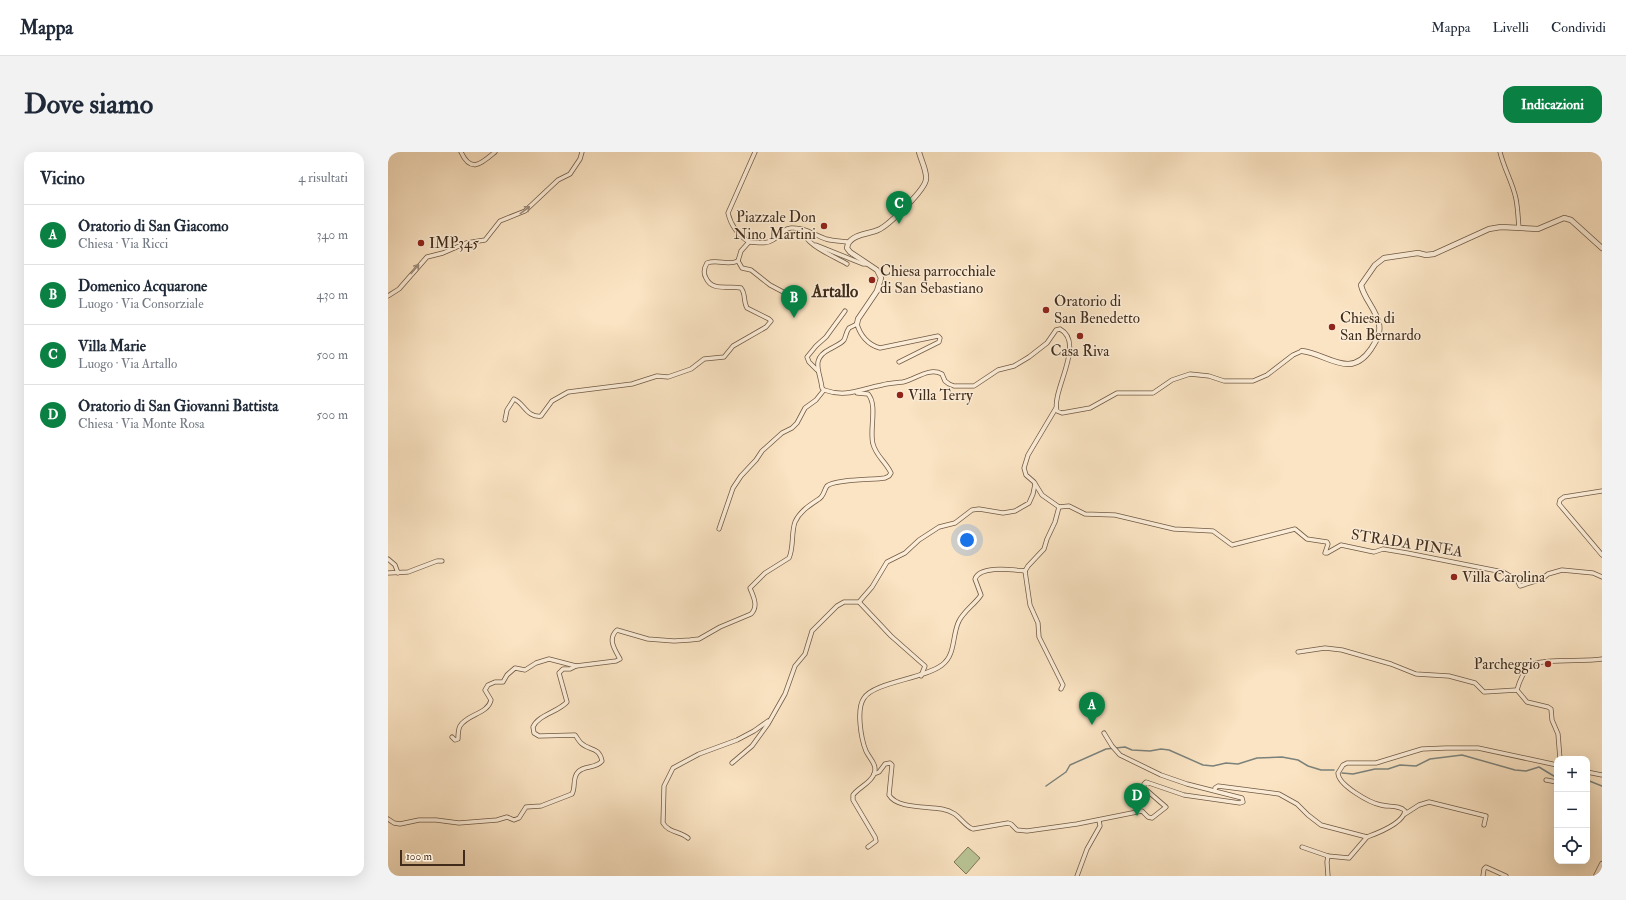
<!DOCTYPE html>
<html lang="it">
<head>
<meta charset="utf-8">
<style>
  :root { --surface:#fff; --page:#f2f2f3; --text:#1f2937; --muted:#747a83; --line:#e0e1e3; --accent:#0b8043 }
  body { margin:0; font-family:"IM FELL Double Pica",serif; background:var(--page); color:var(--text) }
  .controls { position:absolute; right:12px; bottom:12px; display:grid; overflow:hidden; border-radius:8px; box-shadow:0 4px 16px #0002 }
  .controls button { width:36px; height:36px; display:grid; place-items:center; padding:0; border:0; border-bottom:1px solid var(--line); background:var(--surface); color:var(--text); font:20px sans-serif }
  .scale { position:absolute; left:12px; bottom:10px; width:65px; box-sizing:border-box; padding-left:4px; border:2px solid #412c1b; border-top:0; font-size:11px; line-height:14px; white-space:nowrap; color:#412c1b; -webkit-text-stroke:3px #fcedd8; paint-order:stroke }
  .you { position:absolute; left:579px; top:388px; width:14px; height:14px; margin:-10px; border:3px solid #fff; border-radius:50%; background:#1a73e8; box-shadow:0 0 0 6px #1a73e833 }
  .badge { display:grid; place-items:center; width:26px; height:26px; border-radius:50%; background:var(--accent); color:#fff; font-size:13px; font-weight:700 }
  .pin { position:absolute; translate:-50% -33px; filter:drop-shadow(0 1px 2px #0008) }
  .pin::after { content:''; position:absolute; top:21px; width:14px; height:12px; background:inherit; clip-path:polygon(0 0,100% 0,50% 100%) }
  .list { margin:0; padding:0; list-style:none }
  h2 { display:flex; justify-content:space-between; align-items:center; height:52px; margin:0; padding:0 16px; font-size:17px }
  h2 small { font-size:13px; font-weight:400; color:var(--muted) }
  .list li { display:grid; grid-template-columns:26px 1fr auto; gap:12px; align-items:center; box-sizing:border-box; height:60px; padding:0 16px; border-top:1px solid var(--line) }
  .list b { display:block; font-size:15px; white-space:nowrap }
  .list p { margin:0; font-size:13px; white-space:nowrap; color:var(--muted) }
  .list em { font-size:13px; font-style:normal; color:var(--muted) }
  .icon { flex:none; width:22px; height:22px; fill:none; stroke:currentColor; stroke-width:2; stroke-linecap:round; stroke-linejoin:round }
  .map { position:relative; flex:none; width:1214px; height:724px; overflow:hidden; border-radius:12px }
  header { display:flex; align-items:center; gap:24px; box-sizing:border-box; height:56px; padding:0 20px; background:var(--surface); border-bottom:1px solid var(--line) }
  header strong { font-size:19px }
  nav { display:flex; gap:22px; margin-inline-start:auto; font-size:14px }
  .intro { display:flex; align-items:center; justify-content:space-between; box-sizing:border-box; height:96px; padding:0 24px }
  h1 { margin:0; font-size:28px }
  .button { padding:10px 18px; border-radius:12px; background:var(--accent); color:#fff; font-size:14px; font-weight:700 }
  main { display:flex; gap:24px; padding:0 24px }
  aside { flex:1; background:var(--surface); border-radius:12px; box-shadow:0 4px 16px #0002 }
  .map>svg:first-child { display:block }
  .green { fill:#bac597; stroke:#7e7859 }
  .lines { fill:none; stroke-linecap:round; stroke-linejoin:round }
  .stream { stroke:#7b827c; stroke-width:1.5 }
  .minor-casing { stroke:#705a45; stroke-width:5 }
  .tertiary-casing { stroke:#705a45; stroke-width:6 }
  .minor { stroke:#fcedd8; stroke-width:3.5 }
  .tertiary { stroke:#fcedd8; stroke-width:4.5 }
  .oneway { stroke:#9e8c7a }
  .poi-dot { fill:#8f2418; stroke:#fcedd8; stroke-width:1.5 }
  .labels { text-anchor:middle; stroke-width:3; stroke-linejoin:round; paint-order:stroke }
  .poi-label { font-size:15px; fill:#412c1b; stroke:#fcedd8; text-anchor:start }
  .street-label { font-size:15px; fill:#412c1b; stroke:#fcedd8 }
  .quarter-label { font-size:17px; font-weight:bold; fill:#412c1b; stroke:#fcedd8 }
</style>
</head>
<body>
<header>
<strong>Mappa</strong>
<nav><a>Mappa</a><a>Livelli</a><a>Condividi</a></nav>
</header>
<div class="intro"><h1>Dove siamo</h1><a class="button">Indicazioni</a></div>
<main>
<aside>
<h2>Vicino<small>4 risultati</small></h2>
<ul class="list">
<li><span class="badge">A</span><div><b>Oratorio di San Giacomo</b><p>Chiesa · Via Ricci</p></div><em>340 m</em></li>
<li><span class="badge">B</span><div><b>Domenico Acquarone</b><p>Luogo · Via Consorziale</p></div><em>430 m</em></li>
<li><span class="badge">C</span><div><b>Villa Marie</b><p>Luogo · Via Artallo</p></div><em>500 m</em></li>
<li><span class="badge">D</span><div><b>Oratorio di San Giovanni Battista</b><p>Chiesa · Via Monte Rosa</p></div><em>500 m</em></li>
</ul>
</aside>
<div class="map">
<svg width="1214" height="724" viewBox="0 0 1214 724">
  <rect width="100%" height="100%" fill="#fbe4c3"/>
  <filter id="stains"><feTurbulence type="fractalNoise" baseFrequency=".005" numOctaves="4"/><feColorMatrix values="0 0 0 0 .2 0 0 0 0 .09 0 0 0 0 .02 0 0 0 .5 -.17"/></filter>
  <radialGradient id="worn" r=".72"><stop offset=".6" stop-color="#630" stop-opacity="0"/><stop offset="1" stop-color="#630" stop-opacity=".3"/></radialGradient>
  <polygon class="green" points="580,695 592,706 578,722 566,710"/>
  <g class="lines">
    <g class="stream">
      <polyline points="954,621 965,622 987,617 1000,617 1012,613 1028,614 1042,607 1074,603 1127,618 1138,619 1151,615 1169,626"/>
      <polyline points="1199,628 1214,634"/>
      <polyline points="658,634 678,620 682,613 718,597 737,595 744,598 762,599 773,597 781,598 815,613 825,614 838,611 850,612 869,606 894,605 910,608 920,614 933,618 946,618"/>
    </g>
    <defs>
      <g id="minor">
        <path d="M73,0C83,22 94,11 107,0"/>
        <path d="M1112,0C1116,17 1125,31 1128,47C1130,57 1130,66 1131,76"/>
        <path d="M414,77C416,93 446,104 459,112"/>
        <path d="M361,90C369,90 377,93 385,88C392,83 394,77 403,76C417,75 426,83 438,87C445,89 453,89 460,90"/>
        <path d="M361,90C350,83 343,74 340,61L367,0"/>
        <polyline points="428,93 475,112 480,112"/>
        <polyline points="350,109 354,116 363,118 382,133 399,142"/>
        <polyline points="350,109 353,99 361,90"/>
        <polyline points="0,144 11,137 39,105 55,101 78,91 97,88 112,69 137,59 170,28 182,22 192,7 194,0"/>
        <path d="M511,210L551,190L552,186L550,184L492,196C480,193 472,183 469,172L461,176C458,180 458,184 456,188C453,192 447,194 442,197C422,207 432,219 434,236L436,238C459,246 472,237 494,233C501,231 508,231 515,230C528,227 541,215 554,222L557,229L561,232L566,234H586L610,218L626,214L641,205L659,191L668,178L672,177C698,191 663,239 669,259L674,261L702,256L729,241H765L784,228L802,222L821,224L836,229H865L879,223L905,203L914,199"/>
        <polyline points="429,218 421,210 419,205 428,194 438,185 457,159"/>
        <path d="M117,268L119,258L126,247C136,251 139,266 153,264L164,249L180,240L244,232L269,224L280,225L303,217L316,207L336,205L345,194L378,175L383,169L381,167L359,156C355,149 358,142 353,136C341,133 324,140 318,126C315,121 316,116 319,111C330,107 339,114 350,109"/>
        <polyline points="1214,339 1176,345 1172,348 1171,352 1214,403"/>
        <polyline points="671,355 681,354 697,362 727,363 786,377 825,379 844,393 907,377 919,387 939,390 940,392 937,401 939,401 953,393 986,400 995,397 1019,401 1115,420 1129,428 1132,434 1154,427 1160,422 1174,418 1205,421 1214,425"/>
        <polyline points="331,377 345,336 353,324 368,308 374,299 394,281 404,276 409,271 417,256 428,248 436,238"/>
        <polyline points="0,407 7,413 10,421"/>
        <polyline points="637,419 640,414 656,397 659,387 667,370 671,355 654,343 646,330 638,323 636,316 640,303 668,256"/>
        <polyline points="637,419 642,453 650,471 651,485 675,533 673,537"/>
        <polyline points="0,421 20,420 49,409 54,409"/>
        <polyline points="471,450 503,484 537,514 533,524"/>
        <polyline points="910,500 937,496 954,498 1003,512 1028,522 1061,524 1087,531 1096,540 1129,538 1139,550 1160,555 1163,557 1164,568 1170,582 1172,607"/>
        <path d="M1129,538C1131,530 1136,518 1143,513C1154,506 1198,510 1214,507"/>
        <path d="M64,585L67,588L70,587C70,583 70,578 72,574C79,562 100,562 103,548L97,538L100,533L107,530H115L119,523L127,516L137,518L148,511L161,507L188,514L228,509L232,507C227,498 219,487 229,478L260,487L286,489L302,488L311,487L332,475L363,462C371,454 365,444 362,436L377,421L401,406C406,395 403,381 407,370C412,359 422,353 431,347C436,344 436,338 439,334C447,327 485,328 497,326L501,324L503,321C498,310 488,304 485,292C481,278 490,253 480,242L469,241"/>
        <polyline points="344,611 364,594 380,572 397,542 407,514 417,502 424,479 449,454 456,450 471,450 484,435 499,410 517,401 531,388 551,375 567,371 584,358 591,357 615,361 627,359 641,351 645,342 647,332"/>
        <polyline points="1199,620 1214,623"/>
        <path d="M486,622L491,620L497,612L502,611L504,613L501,643C509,657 540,654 554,657C572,660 574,673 585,677L620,671L623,672L629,678L639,679L689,672L754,659L760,665L764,666L778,655L756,636V632L758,630L796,643L852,651L855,650L854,646L799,632L773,623L732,603L724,594L716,581"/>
        <polyline points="1158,628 1169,630"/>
        <path d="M827,638V636L830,634L891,642L909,652L920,663L933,673L979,685C990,681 1015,671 1017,659C1012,653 1000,655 993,653C982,651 950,633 950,621L955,613L959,611H988L1034,597L1058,596H1090L1169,613"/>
        <polyline points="1017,662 1031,653 1041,650 1098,664 1096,673"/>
        <path d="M0,667L6,671L12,672L31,668H48L71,671L109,668L119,665L126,668L131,666L138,655L153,654L184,642C188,635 184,626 190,620C196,613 208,617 214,609C211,594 201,599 193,591C190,588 189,585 187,583L151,584L146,581L145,575C150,563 170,560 179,550L171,521L175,517H182L188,514"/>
        <path d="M300,686C292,679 281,681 275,671L276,634L285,616L311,602L349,588L366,579L380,569"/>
        <path d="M480,695L488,689L487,685L465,648V643C471,635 483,631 486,622C490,613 481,606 478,599C473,587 468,557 476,546C486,530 536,527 554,513C568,503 564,482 571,469C576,459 587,452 593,443L587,427C592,413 625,418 637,419"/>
        <polyline points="914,695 940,704 961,706 979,685"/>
        <polyline points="689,724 699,697 712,674 711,668"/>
        <polyline points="940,724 939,710 940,704"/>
        <polyline points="1095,724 1096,717 1098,715 1118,724"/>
      </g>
      <g id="tertiary">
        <path d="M469,172L470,167L489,139L493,126L489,118L462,100L459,96L460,92C465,82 481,82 490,78C500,74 538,37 538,27C539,19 533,8 531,0"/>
        <path d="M914,199C940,202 962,228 983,197C988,189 993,182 991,172C988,157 976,147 973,133L987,113L996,106L1030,101L1038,103L1046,102L1101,77L1113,75L1150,77L1176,66L1183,68L1214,96"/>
        <polyline points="1208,724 1214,712"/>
      </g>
    </defs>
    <use href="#minor" class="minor-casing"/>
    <use href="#tertiary" class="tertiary-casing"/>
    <use href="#minor" class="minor"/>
    <use href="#tertiary" class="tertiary"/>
  </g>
  <defs><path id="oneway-shaft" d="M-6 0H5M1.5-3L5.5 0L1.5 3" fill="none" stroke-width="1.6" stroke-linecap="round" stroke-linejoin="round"/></defs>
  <g class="oneway">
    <use href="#oneway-shaft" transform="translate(137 58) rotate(-37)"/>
    <use href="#oneway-shaft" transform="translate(27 117) rotate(-50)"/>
  </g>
  <g class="poi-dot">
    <circle cx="436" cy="74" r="4"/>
    <circle cx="33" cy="91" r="4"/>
    <circle cx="484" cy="128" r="4"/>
    <circle cx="658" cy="158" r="4"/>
    <circle cx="944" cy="175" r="4"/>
    <circle cx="692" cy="184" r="4"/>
    <circle cx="512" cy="243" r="4"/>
    <circle cx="1066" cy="425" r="4"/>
    <circle cx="1160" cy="512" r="4"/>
  </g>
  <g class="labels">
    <g class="poi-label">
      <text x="428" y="70" text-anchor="end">Piazzale Don<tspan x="428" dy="17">Nino Martini</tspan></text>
      <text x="41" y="96">IMP345</text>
      <text x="492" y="124">Chiesa parrocchiale<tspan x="492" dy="17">di San Sebastiano</tspan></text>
      <text x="666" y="154">Oratorio di<tspan x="666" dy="17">San Benedetto</tspan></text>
      <text x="952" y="171">Chiesa di<tspan x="952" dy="17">San Bernardo</tspan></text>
      <text x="692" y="204" text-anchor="middle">Casa Riva</text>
      <text x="520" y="248">Villa Terry</text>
      <text x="1074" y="430">Villa Carolina</text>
      <text x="1152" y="517" text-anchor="end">Parcheggio</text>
    </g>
    <g class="street-label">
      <text transform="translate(1019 391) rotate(9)" y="5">STRADA PINEA</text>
    </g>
    <g class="quarter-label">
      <text x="447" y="145">Artallo</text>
    </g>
  </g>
  <rect width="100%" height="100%" filter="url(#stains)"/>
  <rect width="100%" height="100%" fill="url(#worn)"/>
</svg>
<div class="controls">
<button>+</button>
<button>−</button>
<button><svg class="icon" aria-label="locate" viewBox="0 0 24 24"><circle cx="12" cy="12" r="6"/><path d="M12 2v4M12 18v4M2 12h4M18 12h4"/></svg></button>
</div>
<div class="scale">100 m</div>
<div class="you"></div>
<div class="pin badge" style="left:704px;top:573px">A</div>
<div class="pin badge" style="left:406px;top:166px">B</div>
<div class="pin badge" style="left:511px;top:72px">C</div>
<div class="pin badge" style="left:749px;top:664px">D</div>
</div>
</main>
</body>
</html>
